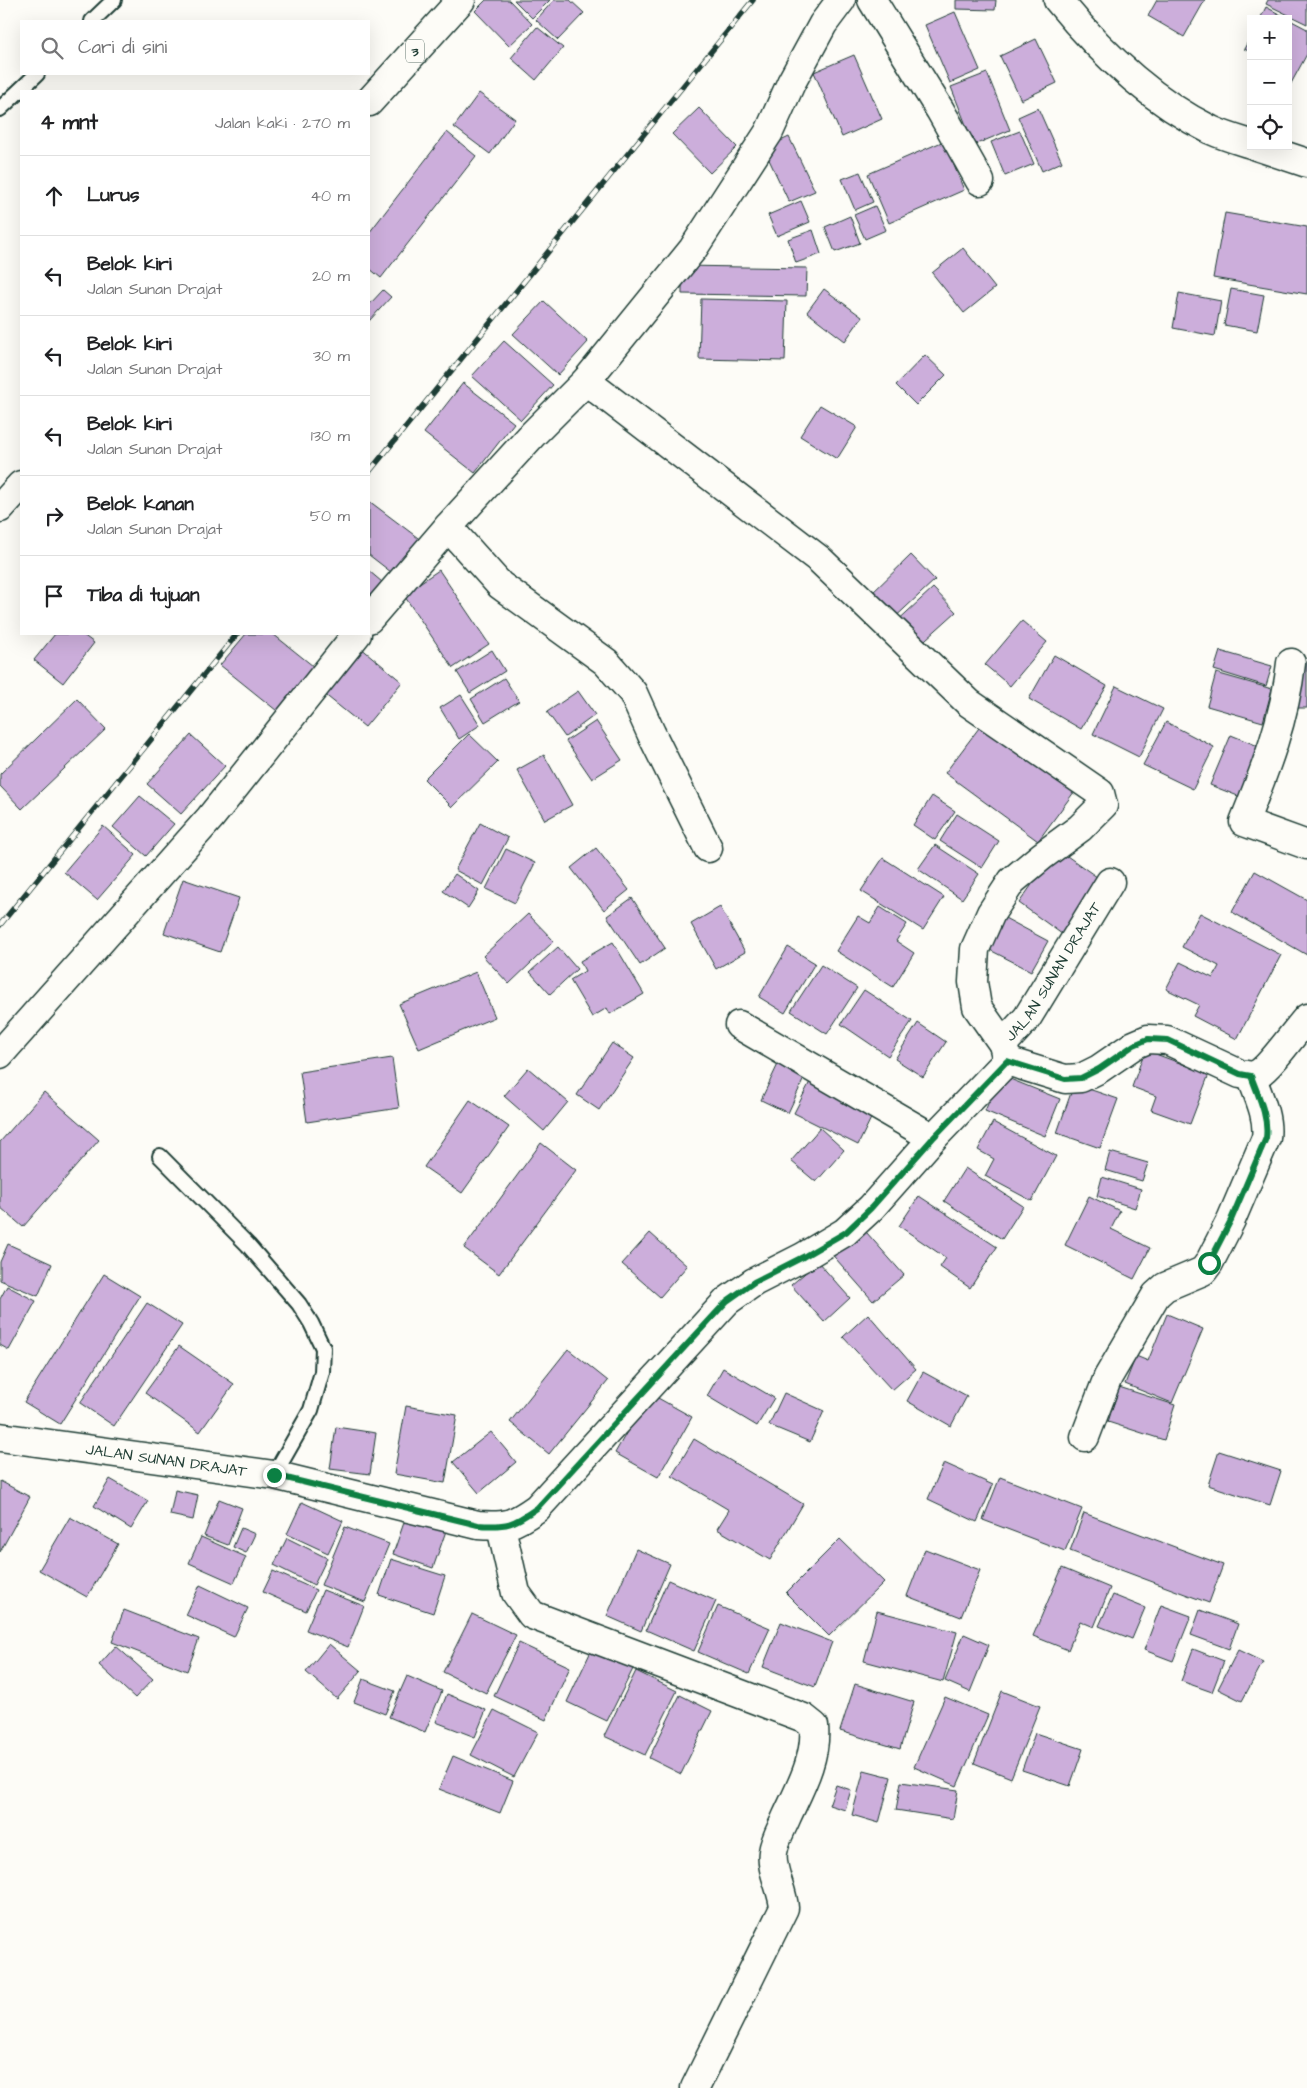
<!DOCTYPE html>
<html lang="id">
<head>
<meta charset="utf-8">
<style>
  :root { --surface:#fff; --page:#f6f6f6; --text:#202124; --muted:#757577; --line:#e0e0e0 }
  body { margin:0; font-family:"Architects Daughter",sans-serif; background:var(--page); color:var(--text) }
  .controls { position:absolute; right:15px; top:15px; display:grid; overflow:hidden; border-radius:0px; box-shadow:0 5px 20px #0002 }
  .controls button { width:45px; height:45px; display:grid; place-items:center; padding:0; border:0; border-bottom:1px solid var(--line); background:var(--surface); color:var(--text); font:25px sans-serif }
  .stop { position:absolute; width:15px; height:15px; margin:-11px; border:4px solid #0b8043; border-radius:50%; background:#fff }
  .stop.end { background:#0b8043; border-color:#fff; box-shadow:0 1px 5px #0008 }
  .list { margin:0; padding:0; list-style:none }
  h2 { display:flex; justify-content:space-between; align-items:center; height:65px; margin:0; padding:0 20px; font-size:21px }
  h2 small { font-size:16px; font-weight:400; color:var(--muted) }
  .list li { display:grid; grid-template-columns:32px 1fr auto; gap:15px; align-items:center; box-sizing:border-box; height:80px; padding:0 20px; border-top:1px solid var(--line) }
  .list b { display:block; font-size:19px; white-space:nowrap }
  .list p { margin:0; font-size:16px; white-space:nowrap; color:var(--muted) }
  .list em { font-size:16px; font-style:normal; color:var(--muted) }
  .icon { flex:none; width:28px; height:28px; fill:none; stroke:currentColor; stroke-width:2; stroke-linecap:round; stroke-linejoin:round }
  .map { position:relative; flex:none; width:1307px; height:2088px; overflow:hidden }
  .search { position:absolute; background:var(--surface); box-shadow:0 5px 20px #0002; left:20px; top:20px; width:350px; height:55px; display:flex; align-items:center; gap:12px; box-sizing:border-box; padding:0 18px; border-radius:0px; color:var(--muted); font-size:19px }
  .panel { position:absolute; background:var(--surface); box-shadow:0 5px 20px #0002; left:20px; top:90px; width:350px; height:545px; border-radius:0px }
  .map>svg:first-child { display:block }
  .building { fill:#ccaedb; stroke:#1f3d34 }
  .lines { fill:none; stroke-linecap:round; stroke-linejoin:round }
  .service-casing { stroke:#1f3d34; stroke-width:18 }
  .minor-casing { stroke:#1f3d34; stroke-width:31 }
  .trunk-casing { stroke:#1f3d34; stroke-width:31 }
  .service { stroke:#fdfcf7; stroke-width:14 }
  .minor { stroke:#fdfcf7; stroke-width:28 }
  .trunk { stroke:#fdfcf7; stroke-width:28 }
  .rail-casing { stroke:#1f3d34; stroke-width:5.5 }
  .rail { stroke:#fdfcf7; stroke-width:4; stroke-dasharray:11; stroke-linecap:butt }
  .route { stroke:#0b8043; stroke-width:6 }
  .labels { text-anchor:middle; stroke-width:4.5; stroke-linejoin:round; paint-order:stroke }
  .shield { fill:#fdfcf7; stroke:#62766e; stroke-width:1 }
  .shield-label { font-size:14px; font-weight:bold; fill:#1f3d34 }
  .street-label { font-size:15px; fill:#1f3d34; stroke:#fdfcf7 }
</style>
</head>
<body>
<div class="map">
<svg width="1307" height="2088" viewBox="0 0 1307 2088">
  <rect width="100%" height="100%" fill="#fdfcf7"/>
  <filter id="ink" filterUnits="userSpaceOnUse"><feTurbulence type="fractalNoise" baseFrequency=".02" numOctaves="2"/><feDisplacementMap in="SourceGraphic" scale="10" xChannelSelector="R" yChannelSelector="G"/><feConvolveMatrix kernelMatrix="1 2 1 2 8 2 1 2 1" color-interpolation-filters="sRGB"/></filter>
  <g filter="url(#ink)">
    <g class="building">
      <polygon points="486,0 509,0 532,24 509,46 475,11"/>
      <polygon points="514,0 550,0 532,18"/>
      <polygon points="554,0 570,0 584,13 558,40 536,20"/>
      <polygon points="956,0 996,0 995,10 956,9"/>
      <polygon points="1157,0 1205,0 1184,37 1148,16"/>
      <polygon points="1268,0 1307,0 1307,24 1266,4"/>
      <polygon points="1266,7 1283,16 1288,19 1260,19"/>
      <polygon points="955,12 980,70 950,83 925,25"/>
      <polygon points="1288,19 1307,29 1307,54 1288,89"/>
      <polygon points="537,27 563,48 536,80 511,58"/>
      <polygon points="1251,36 1251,52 1244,49"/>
      <polygon points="1036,39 1057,83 1021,100 1000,56"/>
      <polygon points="854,55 882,119 842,137 814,72"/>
      <polygon points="987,73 1010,130 974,145 951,87"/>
      <polygon points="479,93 515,119 490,154 454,127"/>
      <polygon points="699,108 737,147 710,173 672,134"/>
      <polygon points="1038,108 1062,162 1042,171 1018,117"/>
      <polygon points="1020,131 1034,164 1005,176 991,142"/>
      <polygon points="447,132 476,156 381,278 369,268 369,233"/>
      <polygon points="789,137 815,191 789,202 764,149"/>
      <polygon points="944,141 964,190 889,223 868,174"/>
      <polygon points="860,172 873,202 855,210 842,179"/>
      <polygon points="801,201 810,222 777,236 768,215"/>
      <polygon points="875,206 886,230 865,239 854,215"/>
      <polygon points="1225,213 1307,227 1307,294 1213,278"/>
      <polygon points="850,216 860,243 835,252 825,227"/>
      <polygon points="813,230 821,254 796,263 788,239"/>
      <polygon points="963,248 995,288 964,313 932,273"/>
      <polygon points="682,266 807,268 806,296 682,294"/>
      <polygon points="824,289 862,317 845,341 807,312"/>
      <polygon points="1231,289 1264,295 1257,331 1224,325"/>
      <polygon points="383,290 391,297 369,321 369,305"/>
      <polygon points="1179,293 1221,301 1215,336 1173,328"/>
      <polygon points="701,299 787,301 785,361 699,359"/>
      <polygon points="544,301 588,342 558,375 513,334"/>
      <polygon points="504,341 553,385 521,420 472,376"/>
      <polygon points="925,355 946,375 916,405 896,385"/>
      <polygon points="463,383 514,423 475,473 424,433"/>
      <polygon points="820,405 857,427 837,459 800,436"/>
      <polygon points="369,501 426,544 400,579 369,555"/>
      <polygon points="911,555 935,580 890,622 867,598"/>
      <polygon points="439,570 489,644 453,668 403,594"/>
      <polygon points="369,571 382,582 369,598"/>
      <polygon points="933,588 956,612 916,648 894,624"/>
      <polygon points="1022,621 1047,642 1010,686 985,665"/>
      <polygon points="55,634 82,634 94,643 63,683 34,660"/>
      <polygon points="246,634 273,634 318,670 282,715 220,665"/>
      <polygon points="360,647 402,682 365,727 323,693"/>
      <polygon points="492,650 505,671 470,693 457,672"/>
      <polygon points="1220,651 1272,666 1266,686 1214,670"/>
      <polygon points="1054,655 1107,686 1081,729 1029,699"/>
      <polygon points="1296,661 1307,662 1307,708 1292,708"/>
      <polygon points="1216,673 1272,689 1263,722 1207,706"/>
      <polygon points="504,678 519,701 485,722 471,699"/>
      <polygon points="1116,686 1163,709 1139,757 1093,734"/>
      <polygon points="578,691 595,715 565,737 547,712"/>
      <polygon points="461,695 480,725 459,739 440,708"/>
      <polygon points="77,699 106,729 22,809 0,786 0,774"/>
      <polygon points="985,720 1077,788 1038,841 945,773"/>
      <polygon points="596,721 622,760 592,779 566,741"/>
      <polygon points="1166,722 1214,747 1193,789 1143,765"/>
      <polygon points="469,734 498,762 452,807 424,779"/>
      <polygon points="191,735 225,766 181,814 147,784"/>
      <polygon points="1231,735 1263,748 1243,798 1210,785"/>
      <polygon points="544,755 572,805 545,820 517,770"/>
      <polygon points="140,796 174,824 146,856 113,827"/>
      <polygon points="932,796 955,811 935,840 913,825"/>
      <polygon points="957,814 999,841 982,868 940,841"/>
      <polygon points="480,823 508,838 483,885 455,870"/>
      <polygon points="103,826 136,855 97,900 64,872"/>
      <polygon points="935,845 979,874 962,899 918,869"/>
      <polygon points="596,848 629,890 604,910 571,868"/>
      <polygon points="506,849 535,863 515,903 486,889"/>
      <polygon points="1057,849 1104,882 1066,937 1019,903"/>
      <polygon points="883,858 944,897 923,930 861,891"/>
      <polygon points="1255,871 1307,900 1307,955 1232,912"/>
      <polygon points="455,874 479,891 468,908 443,891"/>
      <polygon points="183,879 239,898 220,952 164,933"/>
      <polygon points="632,898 665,948 640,965 607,916"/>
      <polygon points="720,907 745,952 716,969 691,924"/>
      <polygon points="880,907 907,924 896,941 914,953 893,987 836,951 858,916 870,923"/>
      <polygon points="1200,913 1281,955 1237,1039 1193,1016 1199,1005 1166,989 1180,962 1213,978 1219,966 1182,947"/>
      <polygon points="528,914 554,941 509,984 483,956"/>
      <polygon points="1003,917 1048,941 1031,971 986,948"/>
      <polygon points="613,942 644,994 610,1014 607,1008 592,1017 570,980 585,971 580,961"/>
      <polygon points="558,947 577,969 550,994 530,972"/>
      <polygon points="788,947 815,963 785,1013 759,997"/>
      <polygon points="821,965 857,988 827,1034 791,1011"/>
      <polygon points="476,972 495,1017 419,1049 399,1004"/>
      <polygon points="864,990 912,1021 888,1056 841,1024"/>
      <polygon points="918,1023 946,1042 923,1077 895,1059"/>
      <polygon points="612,1043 634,1058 599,1110 577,1095"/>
      <polygon points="1145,1050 1209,1074 1190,1124 1151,1110 1156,1096 1132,1087"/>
      <polygon points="392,1058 399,1108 307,1122 300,1072"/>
      <polygon points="780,1060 807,1072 788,1113 761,1100"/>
      <polygon points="528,1068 568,1102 544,1131 504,1096"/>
      <polygon points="1000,1075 1060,1099 1045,1136 985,1111"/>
      <polygon points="813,1076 876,1108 858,1145 794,1113"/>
      <polygon points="1074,1084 1118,1099 1100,1148 1057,1133"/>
      <polygon points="44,1092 99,1140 23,1227 0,1207 0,1142"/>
      <polygon points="470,1100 509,1127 462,1193 424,1167"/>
      <polygon points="993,1122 1056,1156 1032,1201 985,1176 994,1159 978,1150"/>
      <polygon points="820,1128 844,1150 816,1182 791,1161"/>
      <polygon points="541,1143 576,1170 499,1274 464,1248"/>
      <polygon points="1110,1152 1148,1163 1142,1181 1105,1170"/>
      <polygon points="965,1168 1023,1206 1002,1239 944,1201"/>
      <polygon points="1102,1177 1141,1189 1135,1208 1097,1196"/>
      <polygon points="919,1196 997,1247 970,1288 940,1267 946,1258 899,1226"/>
      <polygon points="1089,1196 1120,1211 1111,1229 1150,1248 1134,1279 1065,1245"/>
      <polygon points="859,1224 904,1275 873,1301 829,1251"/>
      <polygon points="650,1233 687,1266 660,1297 622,1264"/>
      <polygon points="8,1244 52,1264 38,1296 0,1280 0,1262"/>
      <polygon points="818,1262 850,1298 824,1322 791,1285"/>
      <polygon points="104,1274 140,1296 60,1424 24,1402"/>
      <polygon points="7,1286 36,1301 9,1350 0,1345 0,1299"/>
      <polygon points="147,1303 182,1325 114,1426 80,1403"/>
      <polygon points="868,1314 916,1369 892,1390 843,1337"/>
      <polygon points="1167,1314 1203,1329 1172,1403 1125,1384 1136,1356 1148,1361"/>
      <polygon points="179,1346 234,1384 200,1432 145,1393"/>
      <polygon points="568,1349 608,1381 549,1454 510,1422"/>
      <polygon points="723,1368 774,1398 757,1426 707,1396"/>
      <polygon points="923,1372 967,1396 951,1426 907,1401"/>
      <polygon points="1119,1387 1175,1405 1164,1440 1108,1422"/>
      <polygon points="649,1393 692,1417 658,1477 615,1453"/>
      <polygon points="784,1393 824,1411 810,1442 769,1425"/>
      <polygon points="406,1406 457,1415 445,1483 394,1474"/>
      <polygon points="336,1427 376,1433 370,1474 330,1469"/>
      <polygon points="491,1432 516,1462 479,1493 453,1462"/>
      <polygon points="694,1439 803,1504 770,1560 717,1529 729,1510 672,1476"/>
      <polygon points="1219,1451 1281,1471 1270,1505 1208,1485"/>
      <polygon points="944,1463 993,1485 977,1522 928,1499"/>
      <polygon points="1000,1477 1082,1509 1065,1551 983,1520"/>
      <polygon points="110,1479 148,1501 131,1529 94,1506"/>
      <polygon points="0,1481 30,1497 0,1552"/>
      <polygon points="175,1490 198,1495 193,1520 170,1515"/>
      <polygon points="219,1499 242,1508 228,1545 204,1536"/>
      <polygon points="302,1502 343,1521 328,1553 287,1534"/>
      <polygon points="1084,1513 1223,1565 1209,1603 1070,1551"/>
      <polygon points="407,1514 447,1528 433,1568 393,1554"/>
      <polygon points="70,1517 118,1544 87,1597 39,1570"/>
      <polygon points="345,1527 389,1544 365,1602 321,1585"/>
      <polygon points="241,1528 255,1534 246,1553 233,1547"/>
      <polygon points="201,1537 246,1557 234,1583 189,1563"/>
      <polygon points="287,1538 327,1558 314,1585 274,1565"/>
      <polygon points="840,1539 884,1582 829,1636 786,1593"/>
      <polygon points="636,1549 670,1564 641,1631 607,1616"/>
      <polygon points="925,1549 980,1570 961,1617 907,1596"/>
      <polygon points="391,1559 445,1576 433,1613 379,1595"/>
      <polygon points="1062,1568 1110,1588 1094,1627 1080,1621 1068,1650 1033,1636"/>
      <polygon points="273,1571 316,1590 306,1611 263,1592"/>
      <polygon points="668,1580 716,1601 694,1651 646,1630"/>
      <polygon points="200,1585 248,1608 234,1637 186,1615"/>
      <polygon points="323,1590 364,1606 348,1647 306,1630"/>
      <polygon points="1113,1595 1145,1608 1132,1639 1099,1626"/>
      <polygon points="1161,1605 1191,1616 1173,1661 1144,1650"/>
      <polygon points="718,1606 770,1628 749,1674 698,1652"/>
      <polygon points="124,1610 199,1639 187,1671 112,1642"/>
      <polygon points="1200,1610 1238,1624 1229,1649 1191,1635"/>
      <polygon points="877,1611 957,1632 943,1682 864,1661"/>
      <polygon points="472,1614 516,1635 486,1693 443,1672"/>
      <polygon points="781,1622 832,1642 815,1687 763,1667"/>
      <polygon points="964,1634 989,1645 970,1692 945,1681"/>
      <polygon points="519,1643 570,1667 546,1720 494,1696"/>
      <polygon points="329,1644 361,1671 337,1699 306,1672"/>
      <polygon points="116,1646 153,1679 135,1698 99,1665"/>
      <polygon points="592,1649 633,1669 607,1721 567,1702"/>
      <polygon points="1193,1649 1224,1661 1212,1692 1181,1681"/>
      <polygon points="1238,1650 1263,1662 1242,1701 1218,1689"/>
      <polygon points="636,1671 677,1691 645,1755 604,1736"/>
      <polygon points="407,1676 442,1691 425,1732 389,1717"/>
      <polygon points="363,1679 395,1691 385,1714 354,1702"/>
      <polygon points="855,1684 914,1702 900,1749 840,1731"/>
      <polygon points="1002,1691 1040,1706 1011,1778 974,1763"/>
      <polygon points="447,1694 486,1710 475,1737 436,1722"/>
      <polygon points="680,1695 712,1711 681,1774 649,1758"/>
      <polygon points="945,1697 988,1715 957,1786 914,1767"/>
      <polygon points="494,1710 538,1732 514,1777 471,1755"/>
      <polygon points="1035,1733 1083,1749 1070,1786 1022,1770"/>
      <polygon points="453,1756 513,1781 500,1813 439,1789"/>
      <polygon points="864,1770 891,1777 879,1823 852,1815"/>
      <polygon points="901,1782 958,1790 953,1819 896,1810"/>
      <polygon points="836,1785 851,1790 845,1810 829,1805"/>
    </g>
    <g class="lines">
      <defs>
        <g id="service">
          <polyline points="92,21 114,0"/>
          <polyline points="0,109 37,74"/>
          <polyline points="160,1156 248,1245 299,1304 311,1323 323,1348 322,1372 311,1410 274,1475"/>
        </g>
        <g id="minor">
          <polyline points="872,0 940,110 980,181"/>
          <path d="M1058,0C1101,53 1150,100 1211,130C1224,136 1238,140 1251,144"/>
          <polyline points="1256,146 1307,163"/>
          <polyline points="586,381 820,560 969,703 1100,793 1103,805 1080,828 1042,856 1012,881 991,913 975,949 973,982 977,1007 1003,1044"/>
          <polyline points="448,527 500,585 606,662 633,693 651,733 708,848"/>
          <polyline points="369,619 448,527 533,434 586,381 693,249 769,132 791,83 823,24 841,0"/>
          <path d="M1291,663C1285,719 1265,770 1244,822L1307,845"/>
          <polyline points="739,1025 933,1138"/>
          <polyline points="0,1054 210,818 357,634"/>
          <path d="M1007,1061L1065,1079L1081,1078L1099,1069L1134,1045L1148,1039L1167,1040L1240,1074C1247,1075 1253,1077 1259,1073C1270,1067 1296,1030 1307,1018"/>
          <path id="s1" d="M1007,1061L1003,1044L1027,1018L1110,882"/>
          <path id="s2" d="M0,1437L274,1475L478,1525C507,1527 513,1525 537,1508L727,1301L754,1282L803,1257L845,1232L871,1208L933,1138L1007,1061"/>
          <path d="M1085,1437L1108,1377L1156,1295L1165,1287L1203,1271L1209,1263L1231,1220L1266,1138C1269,1117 1258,1095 1251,1076"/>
          <path d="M501,1527L516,1593L532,1615L804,1718L814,1726C817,1758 800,1788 787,1816C782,1828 775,1839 773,1852C770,1869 783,1890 784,1908L695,2088"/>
        </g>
        <g id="trunk">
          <polyline points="369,102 461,0"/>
          <polyline points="0,508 21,485"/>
        </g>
      </defs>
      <use href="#service" class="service-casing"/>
      <use href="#minor" class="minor-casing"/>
      <use href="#trunk" class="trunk-casing"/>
      <use href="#service" class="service"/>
      <use href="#minor" class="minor"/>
      <use href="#trunk" class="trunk"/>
      <defs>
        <g id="rail">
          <polyline points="369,472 753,0"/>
          <polyline points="0,925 237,634"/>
        </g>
      </defs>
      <use href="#rail" class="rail-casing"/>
      <use href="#rail" class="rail"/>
    </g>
  </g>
  <g class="lines" filter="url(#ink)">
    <path class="route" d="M274,1475L478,1525C507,1527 513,1525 537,1508L727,1301L754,1282L803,1257L846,1232L871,1208L933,1138L1007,1061L1065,1079L1081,1078L1099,1069L1134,1045L1148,1039L1168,1040L1240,1074L1251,1076C1258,1095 1269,1117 1266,1138L1231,1220L1209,1263"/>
  </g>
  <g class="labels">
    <rect class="shield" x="406" y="39.5" width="18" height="23" rx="4"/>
    <g class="shield-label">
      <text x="415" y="56">3</text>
    </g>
    <g class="street-label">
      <text dy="5" stroke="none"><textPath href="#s1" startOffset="106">JALAN SUNAN DRAJAT</textPath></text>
      <text dy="5" stroke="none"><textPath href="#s2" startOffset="168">JALAN SUNAN DRAJAT</textPath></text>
    </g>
  </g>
</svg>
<div class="controls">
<button>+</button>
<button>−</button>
<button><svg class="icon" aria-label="locate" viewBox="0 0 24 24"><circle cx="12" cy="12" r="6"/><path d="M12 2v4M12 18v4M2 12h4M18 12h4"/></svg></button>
</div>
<div class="stop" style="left:1209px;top:1263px"></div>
<div class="stop end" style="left:274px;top:1475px"></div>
<div class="search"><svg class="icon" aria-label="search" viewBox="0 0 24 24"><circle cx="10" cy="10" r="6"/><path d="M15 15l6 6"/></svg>Cari di sini</div>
<section class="panel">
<h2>4 mnt<small>Jalan kaki · 270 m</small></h2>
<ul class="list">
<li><svg class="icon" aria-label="ahead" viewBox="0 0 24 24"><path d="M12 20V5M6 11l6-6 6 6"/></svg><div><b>Lurus</b></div><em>40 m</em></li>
<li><svg class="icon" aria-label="left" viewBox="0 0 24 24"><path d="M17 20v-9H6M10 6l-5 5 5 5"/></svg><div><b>Belok kiri</b><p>Jalan Sunan Drajat</p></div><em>20 m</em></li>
<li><svg class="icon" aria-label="left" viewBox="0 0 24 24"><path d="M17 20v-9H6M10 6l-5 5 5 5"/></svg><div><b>Belok kiri</b><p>Jalan Sunan Drajat</p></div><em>30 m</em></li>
<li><svg class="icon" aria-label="left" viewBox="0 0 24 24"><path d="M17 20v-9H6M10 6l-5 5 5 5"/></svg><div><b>Belok kiri</b><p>Jalan Sunan Drajat</p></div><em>130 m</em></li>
<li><svg class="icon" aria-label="right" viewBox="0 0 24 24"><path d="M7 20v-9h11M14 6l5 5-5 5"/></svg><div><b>Belok kanan</b><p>Jalan Sunan Drajat</p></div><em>50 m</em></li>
<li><svg class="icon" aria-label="arrive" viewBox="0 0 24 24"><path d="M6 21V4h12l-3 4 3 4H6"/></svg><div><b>Tiba di tujuan</b></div></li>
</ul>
</section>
</div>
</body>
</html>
